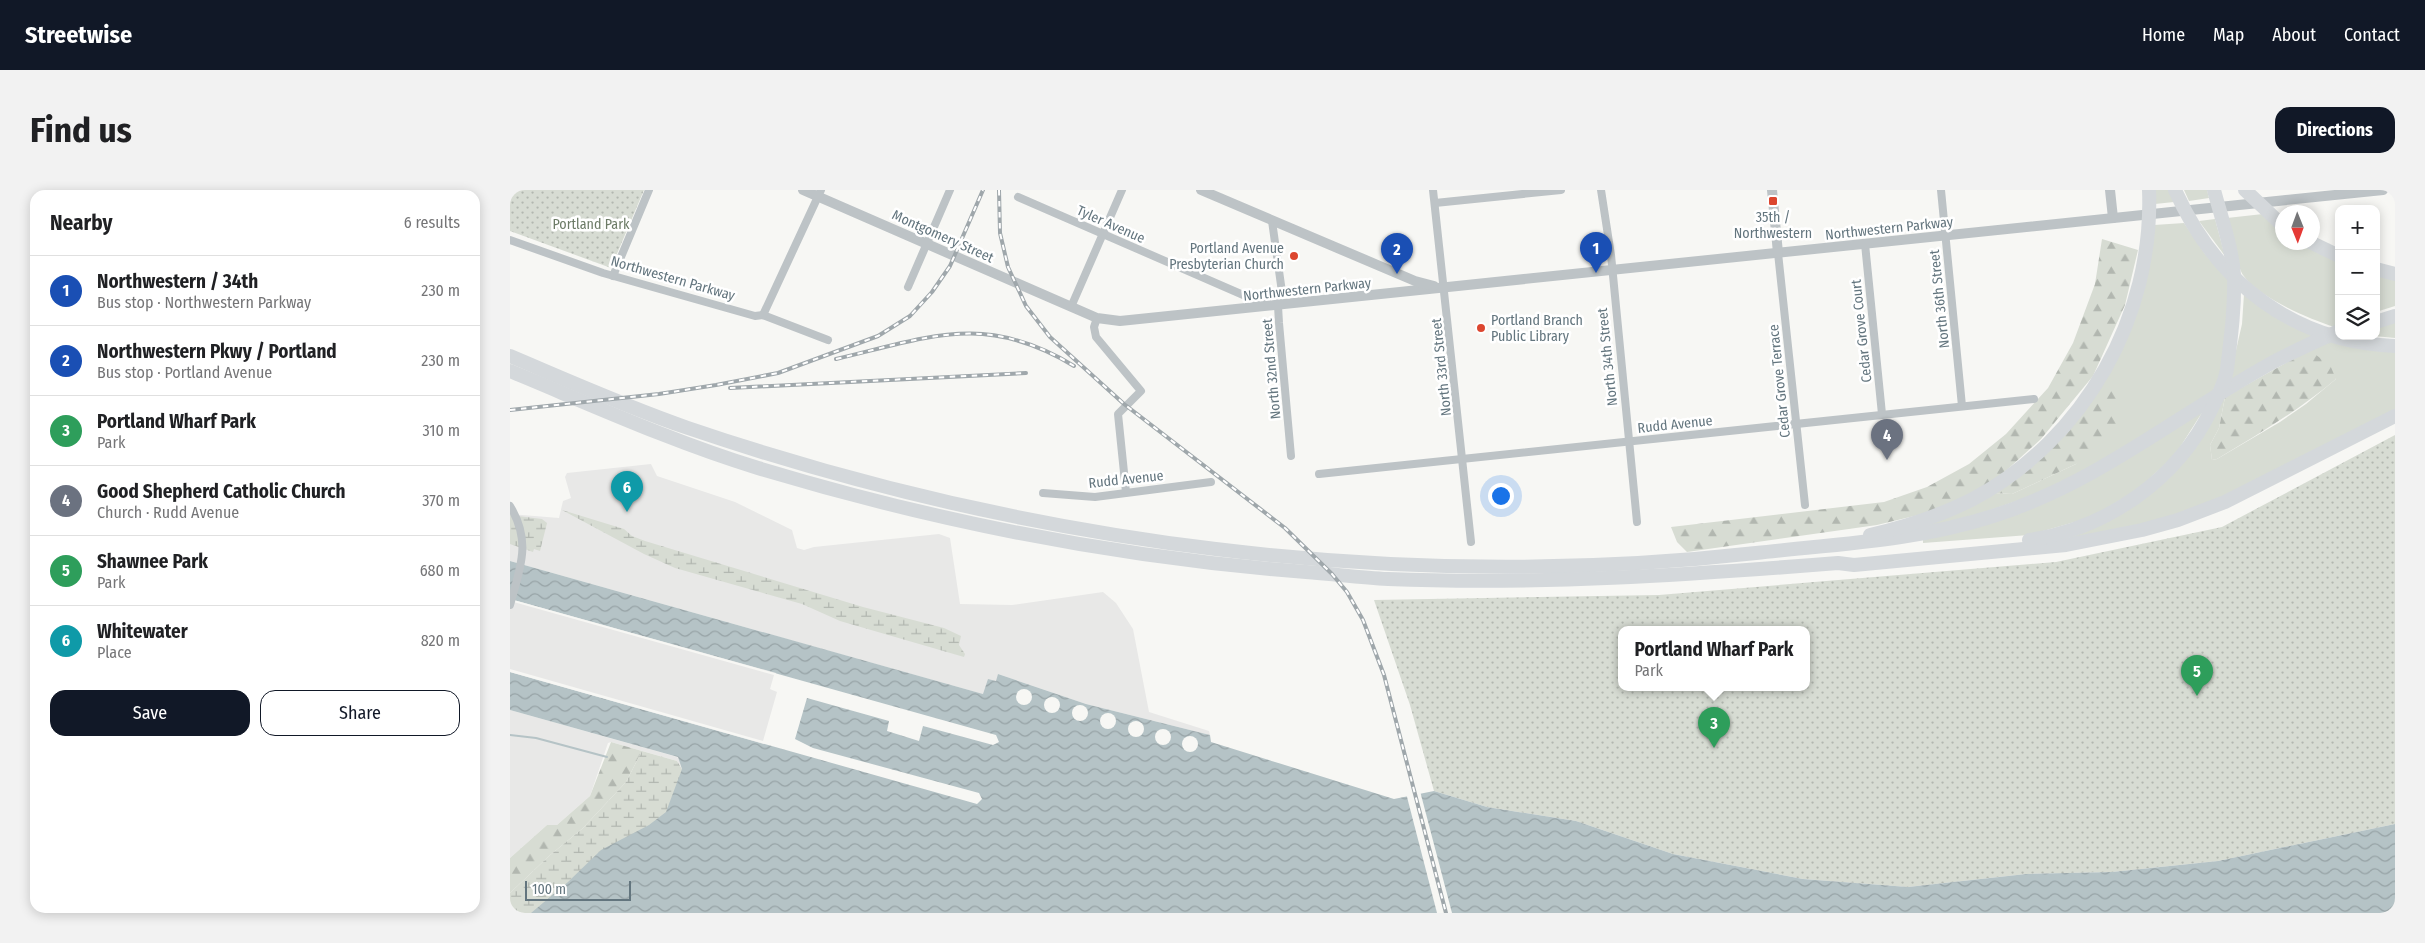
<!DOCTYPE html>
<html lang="en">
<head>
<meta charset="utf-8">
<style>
  :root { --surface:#fff; --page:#f2f2f2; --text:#202124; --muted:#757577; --line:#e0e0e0; --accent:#111827 }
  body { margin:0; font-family:"Fira Sans Condensed",sans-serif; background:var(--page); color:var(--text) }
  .controls { position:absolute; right:15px; top:15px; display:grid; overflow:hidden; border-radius:10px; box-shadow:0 2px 12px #0003 }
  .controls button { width:45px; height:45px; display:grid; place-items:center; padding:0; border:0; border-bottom:1px solid var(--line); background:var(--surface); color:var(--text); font:25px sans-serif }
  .compass { position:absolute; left:1765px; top:15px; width:45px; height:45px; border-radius:50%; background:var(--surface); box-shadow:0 2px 12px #0003; rotate:179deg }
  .scale { position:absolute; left:15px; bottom:12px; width:106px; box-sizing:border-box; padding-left:5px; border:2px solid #63757e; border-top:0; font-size:14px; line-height:18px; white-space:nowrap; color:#63757e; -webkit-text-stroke:4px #fff; paint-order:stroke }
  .you { position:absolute; left:990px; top:305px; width:18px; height:18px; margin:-12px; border:4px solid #fff; border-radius:50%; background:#1a73e8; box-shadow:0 0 0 8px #1a73e833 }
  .badge { display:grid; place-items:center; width:32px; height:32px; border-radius:50%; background:var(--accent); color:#fff; font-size:16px; font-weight:700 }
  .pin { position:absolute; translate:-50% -41px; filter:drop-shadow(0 1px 2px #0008) }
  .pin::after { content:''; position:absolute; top:26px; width:18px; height:15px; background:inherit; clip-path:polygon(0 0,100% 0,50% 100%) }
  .popup { position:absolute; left:1108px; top:436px; width:192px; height:65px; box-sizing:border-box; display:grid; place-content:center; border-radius:10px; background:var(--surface); filter:drop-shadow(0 1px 4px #0005); font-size:16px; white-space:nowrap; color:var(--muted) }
  .popup b { font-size:19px; color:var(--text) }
  .popup::after { content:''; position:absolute; left:50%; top:100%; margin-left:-10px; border:10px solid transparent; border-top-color:var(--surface) }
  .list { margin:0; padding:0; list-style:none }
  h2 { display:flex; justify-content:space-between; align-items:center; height:65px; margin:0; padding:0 20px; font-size:21px }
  h2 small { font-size:16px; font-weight:400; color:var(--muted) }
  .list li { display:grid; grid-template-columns:32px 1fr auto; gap:15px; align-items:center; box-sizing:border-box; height:70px; padding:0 20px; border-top:1px solid var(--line) }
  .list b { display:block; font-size:19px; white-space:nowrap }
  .list p { margin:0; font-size:16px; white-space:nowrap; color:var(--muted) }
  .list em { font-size:16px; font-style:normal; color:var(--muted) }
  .actions { display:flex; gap:10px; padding:15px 20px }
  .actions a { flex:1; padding:11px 0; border:1px solid var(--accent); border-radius:15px; text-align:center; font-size:18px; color:var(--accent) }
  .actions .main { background:var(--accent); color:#fff }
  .icon { flex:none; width:28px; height:28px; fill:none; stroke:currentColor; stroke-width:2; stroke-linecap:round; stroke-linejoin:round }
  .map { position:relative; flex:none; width:1885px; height:723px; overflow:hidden; border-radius:15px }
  header { display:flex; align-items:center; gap:30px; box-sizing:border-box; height:70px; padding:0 25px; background:var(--accent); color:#fff }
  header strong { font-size:24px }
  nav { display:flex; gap:28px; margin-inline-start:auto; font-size:18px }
  .intro { display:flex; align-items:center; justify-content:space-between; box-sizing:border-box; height:120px; padding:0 30px }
  h1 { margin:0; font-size:35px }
  .button { padding:12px 22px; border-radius:15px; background:var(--accent); color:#fff; font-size:18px; font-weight:700 }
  main { display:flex; gap:30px; padding:0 30px }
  aside { flex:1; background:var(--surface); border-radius:15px; box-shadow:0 2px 12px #0003 }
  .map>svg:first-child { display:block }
  .built { fill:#e8e8e7 }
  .grass { fill:#d7dcd3 }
  .forest { fill:url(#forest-firs) }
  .wetland { fill:url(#wetland-marsh) }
  .park { fill:url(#park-dots); fill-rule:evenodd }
  .water { fill:url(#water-waves) }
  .pier { fill:#f7f7f4 }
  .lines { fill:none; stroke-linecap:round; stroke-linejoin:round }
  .stream { stroke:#b5c3c6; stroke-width:2 }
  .minor { stroke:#bdc3c6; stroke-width:8 }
  .tertiary { stroke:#bdc3c6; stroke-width:10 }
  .motorway { stroke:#d4d8db; stroke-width:14 }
  .rail-casing { stroke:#9fa7ab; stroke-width:4 }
  .rail { stroke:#fff; stroke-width:2; stroke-dasharray:5.5; stroke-linecap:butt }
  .poi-dot { fill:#dc462f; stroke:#fff; stroke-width:2 }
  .labels { text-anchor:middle; stroke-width:5; stroke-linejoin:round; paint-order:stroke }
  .poi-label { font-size:14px; fill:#63757e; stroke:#fff }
  .park-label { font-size:14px; fill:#6c7b66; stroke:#fff }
  .street-label { font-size:14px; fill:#63757e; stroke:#fff }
</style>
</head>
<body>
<header>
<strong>Streetwise</strong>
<nav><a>Home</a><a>Map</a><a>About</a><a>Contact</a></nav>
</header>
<div class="intro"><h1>Find us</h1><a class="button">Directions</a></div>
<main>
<aside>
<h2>Nearby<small>6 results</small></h2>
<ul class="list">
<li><span class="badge" style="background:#1a4fb4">1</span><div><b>Northwestern / 34th</b><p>Bus stop · Northwestern Parkway</p></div><em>230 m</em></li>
<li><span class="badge" style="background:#1a4fb4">2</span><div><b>Northwestern Pkwy / Portland</b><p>Bus stop · Portland Avenue</p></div><em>230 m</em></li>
<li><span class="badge" style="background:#2e9e5b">3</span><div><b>Portland Wharf Park</b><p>Park</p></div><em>310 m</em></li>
<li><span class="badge" style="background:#6b7280">4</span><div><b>Good Shepherd Catholic Church</b><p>Church · Rudd Avenue</p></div><em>370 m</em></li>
<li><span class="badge" style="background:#2e9e5b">5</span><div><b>Shawnee Park</b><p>Park</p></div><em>680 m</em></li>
<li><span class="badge" style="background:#0f9aa8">6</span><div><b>Whitewater</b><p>Place</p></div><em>820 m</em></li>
</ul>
<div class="actions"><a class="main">Save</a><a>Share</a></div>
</aside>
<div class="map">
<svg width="1885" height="723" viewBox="0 0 1885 723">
  <defs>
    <pattern id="forest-firs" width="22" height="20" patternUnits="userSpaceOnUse" patternTransform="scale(1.25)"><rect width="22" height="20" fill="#d7dcd3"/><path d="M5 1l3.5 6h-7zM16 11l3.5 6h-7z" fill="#b2b7b0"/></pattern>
    <pattern id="wetland-marsh" width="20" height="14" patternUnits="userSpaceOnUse" patternTransform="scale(1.25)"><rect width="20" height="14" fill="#d7dcd3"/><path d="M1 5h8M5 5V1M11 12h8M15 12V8" fill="none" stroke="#b2b7b0"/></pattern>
    <pattern id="park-dots" width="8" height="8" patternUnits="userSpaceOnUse" patternTransform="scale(1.25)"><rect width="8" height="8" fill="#d7dcd3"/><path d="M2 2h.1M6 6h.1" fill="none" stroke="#b2b7b0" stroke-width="1.8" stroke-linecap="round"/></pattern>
    <pattern id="water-waves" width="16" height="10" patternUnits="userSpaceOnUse" patternTransform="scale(1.25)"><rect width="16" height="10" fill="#b5c3c6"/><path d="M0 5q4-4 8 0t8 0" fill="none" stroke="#97a3a6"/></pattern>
  </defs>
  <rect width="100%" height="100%" fill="#f7f7f4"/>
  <g class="built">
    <polygon points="141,274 147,286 225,312 282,340 287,358 294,360 304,357 429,344 440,348 450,414 502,415 593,402 606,413 623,439 639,522 699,541 700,545 576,514 488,484 487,508 0,371 0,324 49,328 53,311 61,308 55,287 57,283"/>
    <polygon points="0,409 267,483 270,500 254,554 0,482"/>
    <polygon points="0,520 724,723 173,580 167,571 101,552 98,553 80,606 47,635 37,635 0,668"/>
  </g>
  <g class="grass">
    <polygon points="1645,0 1659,0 1664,12 1645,14"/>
    <polygon points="1674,0 1697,0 1699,8 1679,11"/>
    <path d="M1753,24L1772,39V52L1793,53L1829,71V136L1824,137C1798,128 1749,108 1733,85C1727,76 1720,40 1717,28Z"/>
    <polygon points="1705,29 1715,66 1689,31"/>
    <polygon points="1674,33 1695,64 1720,92 1714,176 1702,203 1596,270 1521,306 1463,326 1403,340 1484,303 1502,304 1566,274 1598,185 1644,35"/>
    <polygon points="1866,83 1885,88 1885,116 1866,122"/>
    <polygon points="1734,104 1805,145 1719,191 1732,134"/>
    <polygon points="1885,128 1885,148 1864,146 1866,146 1866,133"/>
    <polygon points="1821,151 1885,161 1885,220 1722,304 1650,330 1556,349 1582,339 1621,318 1715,207 1709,238 1700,255 1702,270 1707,269 1770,232 1796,214 1826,189 1799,160"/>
    <polygon points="1693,221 1665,265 1628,299 1582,327 1519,345 1413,353 1413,349 1585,288"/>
  </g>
  <g class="forest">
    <polygon points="1592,49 1628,60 1615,115 1583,186 1531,249 1487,289 1429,320 1367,335 1177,362 1167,352 1161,337 1374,312 1417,297 1459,274 1496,244 1538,198 1563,153 1585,94"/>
    <path d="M1799,160L1820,175L1826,189C1789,220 1749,244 1707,269L1702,270L1700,255L1709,238L1715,207Z"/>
    <polygon points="1598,185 1608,205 1607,233 1593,255 1566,274 1502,304 1484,303"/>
    <polygon points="101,552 132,561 116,592 73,638 39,666 0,703 0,668 37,635 47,635 80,606"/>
  </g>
  <g class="wetland">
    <polygon points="52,320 114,339 122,346 135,351 353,417 434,438 451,446 449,455 455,464 454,467 330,431 292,414 165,378 134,364"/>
    <polygon points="0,325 32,329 37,333 30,361 24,359 23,362 0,354"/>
    <polygon points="132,561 167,571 172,579 212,591 40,723 0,723 0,703 39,666 73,638 116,592"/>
  </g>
  <g class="park">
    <polygon points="0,0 134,0 101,78 0,41"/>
    <path d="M1885,245V634L1708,671L1602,682L1516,684L1398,697L1293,689L1163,664L1066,631L977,617L924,601L900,515L864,410L1149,405L1546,372L1712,337ZM1112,439H1296V497H1112Z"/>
  </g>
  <polygon class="water" points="0,371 473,504 478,489 486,491 488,484 576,514 700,545 701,552 884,609 924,601 977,617 1066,631 1163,664 1293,689 1398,697 1516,684 1602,682 1708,671 1885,634 1885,723 21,723 58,692 91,660 139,635 156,622 172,579 168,567 0,520 0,482 254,554 270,501 266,483 0,409"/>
  <g class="pier">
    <polygon points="0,409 486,545 489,552 483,555 413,536 409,551 377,541 379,531 297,508 285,549 303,558 469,603 472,609 467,614 0,482 0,479 253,551 267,502 260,499 264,485 0,411"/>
    <circle cx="514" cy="507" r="8"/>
    <circle cx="542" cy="515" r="8"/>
    <circle cx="570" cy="523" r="8"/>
    <circle cx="598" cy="531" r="8"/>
    <circle cx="626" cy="539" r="8"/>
    <circle cx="653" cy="547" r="8"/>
    <circle cx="680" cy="554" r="8"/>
    <polygon points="910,601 942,723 927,723 896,603"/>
  </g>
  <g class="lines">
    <polyline class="stream" points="0,545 26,548 97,567"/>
    <g class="minor">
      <polyline points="923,0 961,352"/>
      <polyline points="1091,0 1101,65 1127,332"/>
      <polyline points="1431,0 1452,216"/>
      <polyline points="508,7 747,111 759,114"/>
      <polyline points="925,13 1051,0"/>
      <polyline points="762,31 772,102 768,116 769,133 781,266"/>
      <polyline points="0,50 93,83 245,126 253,125 318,150"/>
      <polyline points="1355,54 1372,224"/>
      <polyline points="1268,63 1295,315"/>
      <polyline points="103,86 139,0"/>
      <polyline points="398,97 440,0"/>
      <polyline points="561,117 612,0"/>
      <polyline points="253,125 311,0"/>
      <polyline points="587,128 584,137 586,147 631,201 608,224 616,302"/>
      <polyline points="809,284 1524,209"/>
      <polyline points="533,303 585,307 701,292"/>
      <path d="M0,316C22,352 10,378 0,415"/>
    </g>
    <g class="tertiary">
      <polyline points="293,0 587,128 610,131 1873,0"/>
      <polyline points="691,0 905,91 924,96"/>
      <polyline points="1262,0 1268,63"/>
      <polyline points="1600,0 1603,28"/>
    </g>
    <g class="motorway">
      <path d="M1665,0C1706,92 1783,152 1885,156"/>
      <polyline points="1735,0 1772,35"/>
      <polyline points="1800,52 1829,66"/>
      <polyline points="1866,79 1885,84"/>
      <polyline points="1866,132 1885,126"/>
      <path d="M0,166C59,191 117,217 178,238C519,354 888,403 1246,363C1326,354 1406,351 1483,326C1584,294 1661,230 1751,179C1776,164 1802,153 1829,141"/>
      <path d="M0,181C82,215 163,252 248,278C427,332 610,368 796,382C824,384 851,388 878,389C1028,395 1178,385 1328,373L1344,375L1556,355L1632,340L1668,330L1715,312L1885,226"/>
      <path d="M1360,345C1395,337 1430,326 1463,309C1575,249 1644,126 1639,0"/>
      <path d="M1519,350C1597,339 1668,289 1702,218C1708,206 1715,192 1717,179C1721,147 1725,117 1724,85C1722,57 1711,27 1704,0"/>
    </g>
    <defs>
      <g id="rail">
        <polyline points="489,0 490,43 498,77 516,116 540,147 614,214 775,338 822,384 837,402 853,430 874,485 936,723"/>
        <path d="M326,169C420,147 475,122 564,176"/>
        <polyline points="220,198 516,183"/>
        <polyline points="0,220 149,204 206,195 268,183 368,146 400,126 422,102 440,76 473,0"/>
      </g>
    </defs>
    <use href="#rail" class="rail-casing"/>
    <use href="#rail" class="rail"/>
  </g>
  <g class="poi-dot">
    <rect x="1258" y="6" width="10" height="10" rx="2.5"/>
    <circle cx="784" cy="66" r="5"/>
    <circle cx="971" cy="138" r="5"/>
  </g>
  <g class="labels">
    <g class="poi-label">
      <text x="1263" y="32">35th /<tspan x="1263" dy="16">Northwestern</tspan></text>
      <text x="774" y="63" text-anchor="end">Portland Avenue<tspan x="774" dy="16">Presbyterian Church</tspan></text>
      <text x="981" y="135" text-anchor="start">Portland Branch<tspan x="981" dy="16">Public Library</tspan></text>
    </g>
    <g class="park-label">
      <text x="81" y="39">Portland Park</text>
    </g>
    <g class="street-label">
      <text transform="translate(601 34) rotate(24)" y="5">Tyler Avenue</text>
      <text transform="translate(1379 38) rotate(-6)" y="5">Northwestern Parkway</text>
      <text transform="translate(433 46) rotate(24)" y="5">Montgomery Street</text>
      <text transform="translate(163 88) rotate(16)" y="5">Northwestern Parkway</text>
      <text transform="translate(797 99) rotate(-6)" y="5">Northwestern Parkway</text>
      <text transform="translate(1429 109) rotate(-96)" y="5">North 36th Street</text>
      <text transform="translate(1351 141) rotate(-96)" y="5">Cedar Grove Court</text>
      <text transform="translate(1097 167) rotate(-96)" y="5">North 34th Street</text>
      <text transform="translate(931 177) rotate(-96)" y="5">North 33rd Street</text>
      <text transform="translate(761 179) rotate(-95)" y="5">North 32nd Street</text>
      <text transform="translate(1269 191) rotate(-96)" y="5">Cedar Grove Terrace</text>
      <text transform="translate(1165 234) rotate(-6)" y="5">Rudd Avenue</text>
      <text transform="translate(616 289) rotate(-6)" y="5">Rudd Avenue</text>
    </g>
  </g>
</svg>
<div class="controls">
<button>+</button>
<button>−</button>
<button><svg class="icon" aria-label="layers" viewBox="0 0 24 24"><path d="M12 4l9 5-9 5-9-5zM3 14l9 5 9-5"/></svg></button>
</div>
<svg class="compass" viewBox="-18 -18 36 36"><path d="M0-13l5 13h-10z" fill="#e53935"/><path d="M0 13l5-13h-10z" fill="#757577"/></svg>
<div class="scale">100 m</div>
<div class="you"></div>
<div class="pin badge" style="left:1086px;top:83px;background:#1a4fb4">1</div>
<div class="pin badge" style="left:887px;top:84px;background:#1a4fb4">2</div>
<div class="pin badge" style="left:1204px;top:558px;background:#2e9e5b">3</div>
<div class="popup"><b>Portland Wharf Park</b>Park</div>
<div class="pin badge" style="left:1377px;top:270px;background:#6b7280">4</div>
<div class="pin badge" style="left:1687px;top:506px;background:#2e9e5b">5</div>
<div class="pin badge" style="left:117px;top:322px;background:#0f9aa8">6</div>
</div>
</main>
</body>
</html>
